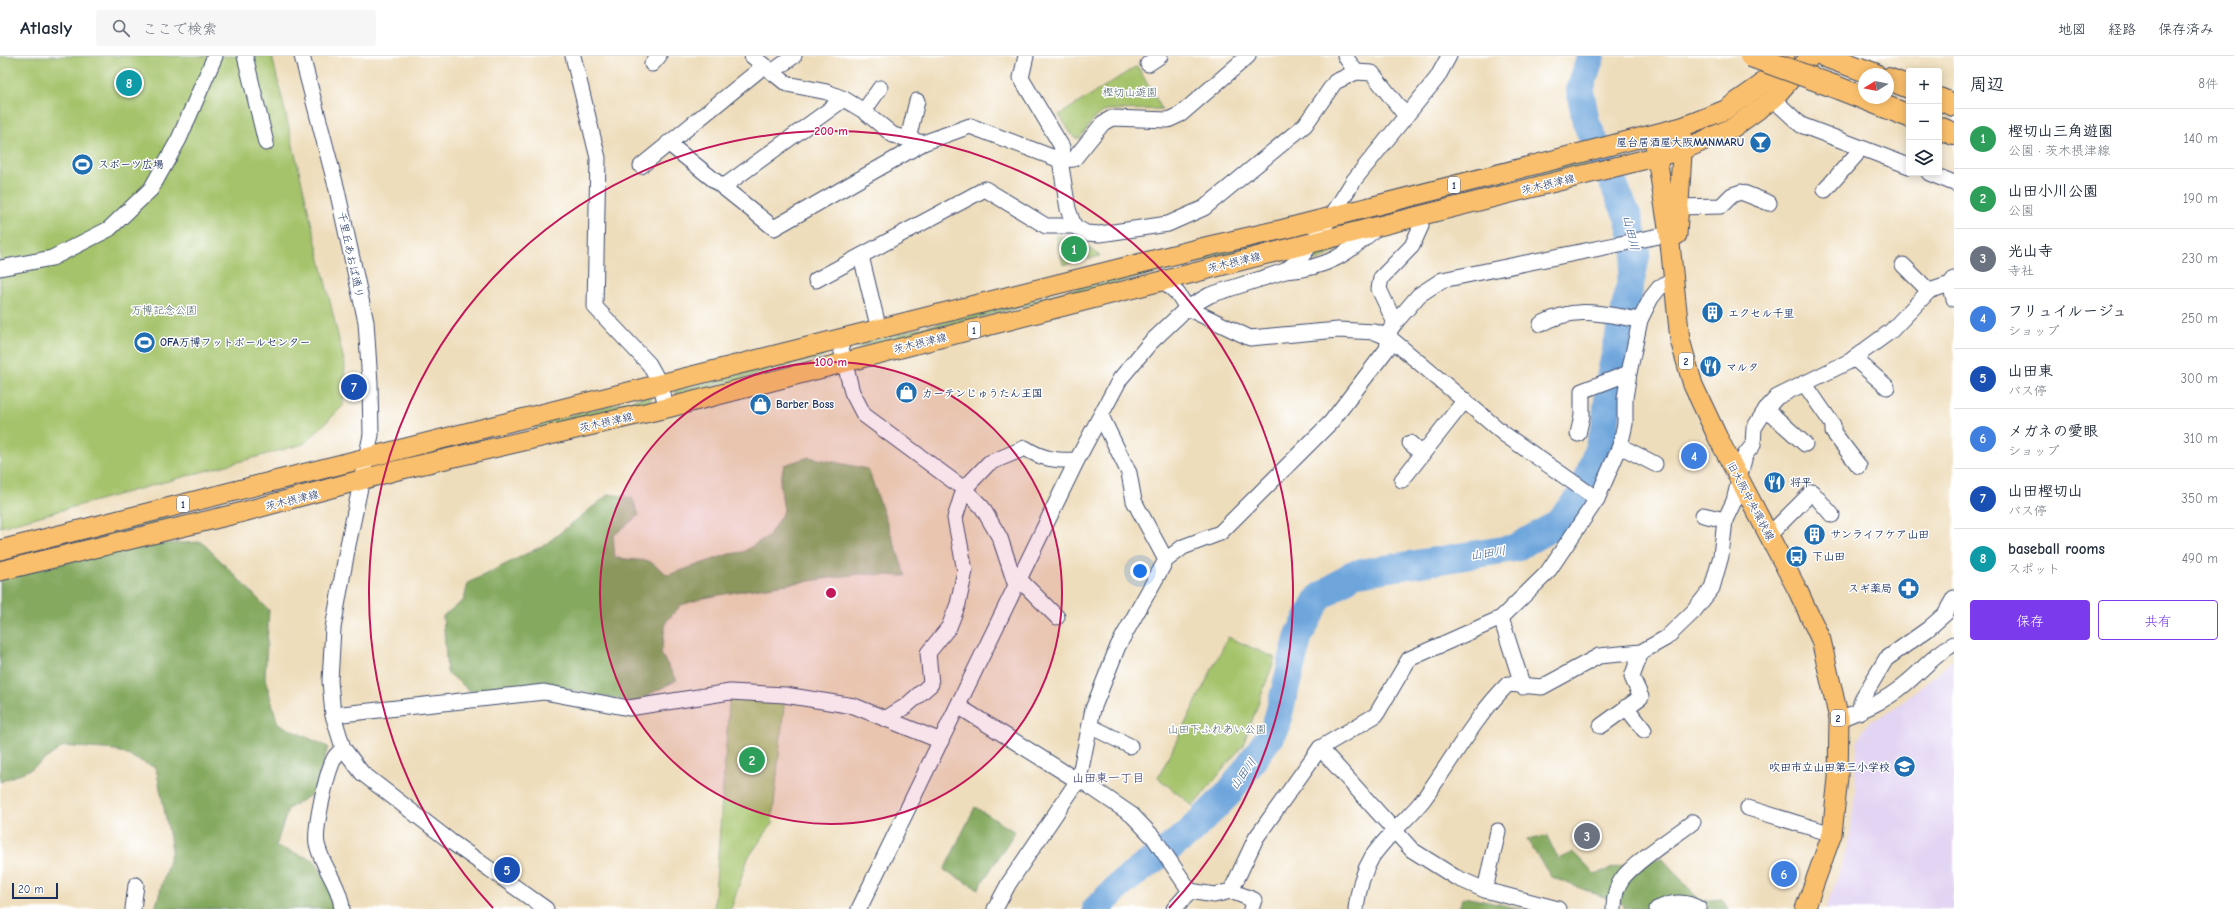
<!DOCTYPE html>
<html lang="ja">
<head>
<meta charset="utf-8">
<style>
  :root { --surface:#fff; --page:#f6f6f7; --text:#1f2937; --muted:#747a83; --line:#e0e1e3; --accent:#7c3aed }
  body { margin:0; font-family:"Comic Neue","Klee One",sans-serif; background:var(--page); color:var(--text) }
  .controls { position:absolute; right:12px; top:12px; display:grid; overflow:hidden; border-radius:4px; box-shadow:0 2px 10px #0003 }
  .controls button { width:36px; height:36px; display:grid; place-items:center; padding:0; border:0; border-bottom:1px solid var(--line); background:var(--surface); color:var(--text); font:20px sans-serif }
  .compass { position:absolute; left:1858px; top:12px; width:36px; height:36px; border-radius:50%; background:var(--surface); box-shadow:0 2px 10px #0003; rotate:260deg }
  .scale { position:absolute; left:12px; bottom:10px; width:46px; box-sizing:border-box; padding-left:4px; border:2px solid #1b2f5e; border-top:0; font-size:11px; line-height:14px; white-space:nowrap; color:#1b2f5e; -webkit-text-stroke:3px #fff; paint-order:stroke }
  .you { position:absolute; left:1140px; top:515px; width:14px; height:14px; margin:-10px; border:3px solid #fff; border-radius:50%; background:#1a73e8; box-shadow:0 0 0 6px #1a73e833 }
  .badge { display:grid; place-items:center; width:26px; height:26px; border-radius:50%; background:var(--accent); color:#fff; font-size:13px; font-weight:700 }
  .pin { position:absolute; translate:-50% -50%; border:2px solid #fff; box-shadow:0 1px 4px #0006 }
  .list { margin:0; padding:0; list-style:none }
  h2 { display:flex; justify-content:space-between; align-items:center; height:52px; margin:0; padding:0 16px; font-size:17px }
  h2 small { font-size:13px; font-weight:400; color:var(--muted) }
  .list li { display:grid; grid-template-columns:26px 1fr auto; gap:12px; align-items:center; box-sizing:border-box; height:60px; padding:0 16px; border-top:1px solid var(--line) }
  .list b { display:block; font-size:15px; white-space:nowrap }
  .list p { margin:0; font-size:13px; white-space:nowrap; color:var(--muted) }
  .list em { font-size:13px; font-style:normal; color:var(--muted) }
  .actions { display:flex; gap:8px; padding:12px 16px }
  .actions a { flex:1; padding:9px 0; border:1px solid var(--accent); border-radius:4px; text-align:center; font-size:14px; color:var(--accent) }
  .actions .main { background:var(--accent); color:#fff }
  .icon { flex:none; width:22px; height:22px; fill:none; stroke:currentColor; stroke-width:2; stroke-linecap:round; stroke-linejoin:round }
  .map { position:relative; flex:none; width:1954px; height:853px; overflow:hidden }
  header { display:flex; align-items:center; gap:24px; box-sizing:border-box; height:56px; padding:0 20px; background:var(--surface); border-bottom:1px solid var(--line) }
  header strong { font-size:19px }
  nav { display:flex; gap:22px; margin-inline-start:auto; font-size:14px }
  .search { width:280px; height:36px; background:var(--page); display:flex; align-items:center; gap:10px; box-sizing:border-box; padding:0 14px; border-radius:4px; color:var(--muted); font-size:15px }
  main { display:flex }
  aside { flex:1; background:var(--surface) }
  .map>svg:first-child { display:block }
  .built { fill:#e2d4f3 }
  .green { fill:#a5c36b; stroke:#607964 }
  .forest { fill:#84a95f; stroke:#506c5e }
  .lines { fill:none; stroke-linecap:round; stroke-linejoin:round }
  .river { stroke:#6ea6dc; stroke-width:28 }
  .minor-casing { stroke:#3b496c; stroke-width:17 }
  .major-casing { stroke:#3b496c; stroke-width:21 }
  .highway-casing { stroke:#3b496c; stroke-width:24 }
  .minor { stroke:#fff; stroke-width:15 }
  .major { stroke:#f9bf6c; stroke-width:19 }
  .highway { stroke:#f9bf6c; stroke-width:22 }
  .highway-bridge-casing { stroke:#3b496c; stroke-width:24; stroke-linecap:butt }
  .highway-bridge { stroke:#f9bf6c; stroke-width:22 }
  .ring { fill:none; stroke:#c2185b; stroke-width:2 }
  .labels { text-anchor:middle; stroke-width:3; stroke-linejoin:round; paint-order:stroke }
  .shield { fill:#fff; stroke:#5f6d8e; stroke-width:1 }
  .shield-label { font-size:10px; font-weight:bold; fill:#1b2f5e }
  .park-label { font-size:11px; fill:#445b62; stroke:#fff }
  .poi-label { font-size:11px; font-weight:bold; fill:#1b2f5e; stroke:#fff; text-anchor:start }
  .street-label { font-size:11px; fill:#1b2f5e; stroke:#fff }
  .water-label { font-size:12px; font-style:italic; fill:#38598a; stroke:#fff }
  .neighbourhood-label { font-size:12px; font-weight:bold; fill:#545682; stroke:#fff }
  .centre { fill:#c2185b; stroke:#fff; stroke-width:2 }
  .ring-label { font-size:12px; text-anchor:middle; font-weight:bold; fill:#c2185b; stroke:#fff; stroke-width:3; stroke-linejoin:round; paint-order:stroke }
</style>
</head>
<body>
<header>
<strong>Atlasly</strong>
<div class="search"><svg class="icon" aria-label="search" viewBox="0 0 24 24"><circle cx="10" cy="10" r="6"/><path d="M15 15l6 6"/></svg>ここで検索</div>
<nav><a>地図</a><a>経路</a><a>保存済み</a></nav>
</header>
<main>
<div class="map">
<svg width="1954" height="853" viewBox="0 0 1954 853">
  <rect width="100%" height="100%" fill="#fff"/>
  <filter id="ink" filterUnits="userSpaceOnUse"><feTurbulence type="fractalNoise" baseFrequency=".025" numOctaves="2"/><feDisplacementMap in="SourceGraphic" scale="8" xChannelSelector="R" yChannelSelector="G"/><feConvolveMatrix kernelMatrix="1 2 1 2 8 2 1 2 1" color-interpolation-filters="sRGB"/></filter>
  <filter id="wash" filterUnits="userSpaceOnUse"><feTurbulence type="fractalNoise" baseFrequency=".012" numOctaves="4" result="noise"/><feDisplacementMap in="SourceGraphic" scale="16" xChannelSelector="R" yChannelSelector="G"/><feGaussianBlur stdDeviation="0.9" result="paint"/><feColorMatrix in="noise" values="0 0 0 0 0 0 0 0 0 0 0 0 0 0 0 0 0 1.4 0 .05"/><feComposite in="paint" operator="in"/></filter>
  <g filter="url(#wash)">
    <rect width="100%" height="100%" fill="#edb"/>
    <polygon class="built" points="1954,603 1954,853 1826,853 1849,787 1855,737 1857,685 1867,668 1898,650"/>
    <g class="green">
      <polygon points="0,0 272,0 345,309 343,350 304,388 0,471"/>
      <polygon points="1137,10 1162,53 1107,54 1095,61 1080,82 1074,82 1059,59"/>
      <polygon points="1619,96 1621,101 1472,138 1455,139 1454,137"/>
      <polygon points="1056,179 1079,185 1100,200 1063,209"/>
      <polygon points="1273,183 1275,187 857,292 855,289"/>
      <polygon points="1336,191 1338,194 1317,205 1314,200 1320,195"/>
      <polygon points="822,296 825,297 823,301 677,339 675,335"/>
      <polygon points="650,340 652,340 650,345 537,373 535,372 536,368"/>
      <polygon points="169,460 170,466 0,508 0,502"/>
      <polygon points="1228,581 1275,602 1243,689 1193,750 1158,722"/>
      <polygon points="730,636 785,639 772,768 748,802 731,853 714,853"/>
    </g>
    <g class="forest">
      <polygon points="809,401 868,413 906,520 858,518 746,534 704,542 681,549 666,566 661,598 677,624 635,646 542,628 470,635 447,616 443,560 464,544 468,527 546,488 609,438 632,442 639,459 613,480 615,502 649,505 668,519 729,498 743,496 769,479 784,455 780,426 784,409"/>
      <polygon points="202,486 269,554 265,622 278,668 328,691 314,737 288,753 276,790 314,804 344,853 155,853 172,793 156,712 116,694 64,690 31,713 0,726 0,523 137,489"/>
      <polygon points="975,751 1015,776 978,833 944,814"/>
      <polygon points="1547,780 1558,803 1573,796 1594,818 1633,806 1663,803 1700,845 1722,843 1728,853 1624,853 1622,848 1551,821 1527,784"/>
      <polygon points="1464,841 1523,853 1458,853"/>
    </g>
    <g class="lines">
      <polyline class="river" points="1096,853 1122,827 1189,777 1229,737 1275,673 1299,579 1319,542 1353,518 1515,492 1556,469 1582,439 1605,373 1610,322 1637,196 1628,161 1586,66 1580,34 1591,0"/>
    </g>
  </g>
  <g filter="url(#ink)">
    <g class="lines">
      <defs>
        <g id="minor">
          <polyline points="245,0 266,87"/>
          <polyline points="302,0 337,134 366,266 370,327 371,379 348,489 333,572 330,625 333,659 343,692 362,717 450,785 546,853"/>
          <polyline points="573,0 598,102 595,251 649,308 660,328 667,352"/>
          <polyline points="752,0 787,28 827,36 844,43 864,55 893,79 923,87 970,70 1060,104 1068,153 1074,170 1086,177 1100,178 1168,168 1204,152 1305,69 1335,26 1356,16 1372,17 1406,60"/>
          <polyline points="1026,0 1021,22 1062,91 1060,104 1074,103 1103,67 1112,62 1168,64 1181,58 1248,0"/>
          <polyline points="1345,0 1356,16"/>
          <polyline points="652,8 659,0"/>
          <polyline points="1148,8 1160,0"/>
          <polyline points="772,16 794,0"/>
          <polyline points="1773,43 1801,69 1909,110"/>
          <polyline points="864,55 880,32"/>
          <polyline points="908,83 917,45"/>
          <polyline points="668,87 774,172 923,87"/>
          <polyline points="641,110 764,10"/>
          <polyline points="1929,117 1954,127"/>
          <polyline points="723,131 844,43"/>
          <polyline points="1825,134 1856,99 1858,91"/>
          <polyline points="1679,151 1721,150 1732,139 1741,136 1769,147"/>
          <polyline points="861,200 879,274"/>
          <polyline points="1903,209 1929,235"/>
          <polyline points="0,212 52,202 109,173 151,133 179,83 215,0"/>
          <path d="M1285,215C1325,213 1349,198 1377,171"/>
          <polyline points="816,224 985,133 1046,170 1074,170"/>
          <polyline points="1164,225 1178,238 1187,252 1250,282 1338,274 1375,276 1390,282 1504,378 1597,443"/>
          <polyline points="1950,228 1954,243"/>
          <polyline points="1395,267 1379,233 1381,222 1412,190 1421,170"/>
          <path d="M1541,268C1577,249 1602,258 1640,264"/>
          <polyline points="839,284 852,336 864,359 964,433 982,451 1000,482 1016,530"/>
          <polyline points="1854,302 1887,331"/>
          <polyline points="1804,327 1833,369 1833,376 1859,410"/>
          <polyline points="1766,353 1805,388"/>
          <polyline points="1101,360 1129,417 1134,445 1166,504"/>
          <polyline points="1578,378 1582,360 1582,335 1629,317"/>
          <polyline points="1410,387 1422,398"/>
          <polyline points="1620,390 1655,408"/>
          <polyline points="1402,424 1465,344"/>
          <polyline points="1703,459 1725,464"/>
          <polyline points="1769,479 1812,436 1832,459"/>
          <polyline points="1019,523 1057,561"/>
          <polyline points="1501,562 1523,631"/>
          <polyline points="958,650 1070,720 1079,723 1132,759 1154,782 1190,835 1174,853"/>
          <polyline points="1626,651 1644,674"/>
          <polyline points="1859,656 1862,643 1886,603 1928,573 1945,558 1954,542"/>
          <polyline points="333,659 544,636 629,652 730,636 785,639 854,650 941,685"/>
          <path d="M885,663L906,650L931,628L928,597L949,571L958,548L965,515L955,462L964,433L989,407L1025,392C1042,403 1056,405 1077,404"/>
          <path d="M1839,663C1863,654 1884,646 1904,629C1921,616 1934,598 1954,588"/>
          <polyline points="1090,670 1130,690"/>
          <polyline points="1601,670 1641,641 1632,621 1641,596"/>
          <polyline points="1320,692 1412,794 1455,821 1485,834 1558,853"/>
          <polyline points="1748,752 1832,778"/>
          <polyline points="1485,834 1498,775"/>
          <polyline points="1190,835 1214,839 1231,835 1256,782 1320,692 1376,659 1409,603 1501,562 1547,517 1597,443 1620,390 1625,368 1625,342 1629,317 1640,264 1651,242 1659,232 1674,222"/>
          <polyline points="1231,835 1254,844 1251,853"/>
          <polyline points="133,853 136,829"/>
          <path d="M342,853C340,829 322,811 317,788C314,773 327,714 335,701C337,698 341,695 343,692"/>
          <polyline points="859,853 1077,404 1120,323 1150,287 1187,252 1210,239 1285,215 1299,204 1331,161 1354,124 1437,22 1449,0"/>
          <polyline points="995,853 1009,827 1079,723 1093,653 1118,590 1166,504 1183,491 1220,477 1331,366 1387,293 1390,274 1395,267 1419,239 1442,224 1669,178"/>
          <path d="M1356,853C1358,834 1362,818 1372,801C1386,780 1407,764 1423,744C1451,706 1474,662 1508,628L1542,631L1599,600L1641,596L1666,582L1693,556L1712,532L1721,500L1725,464L1734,445L1745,399L1753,389L1754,372L1766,353L1777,341L1850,305L1891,275L1929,235L1950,228L1954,223"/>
          <path d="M1614,853C1614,843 1616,831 1622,823C1634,806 1675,780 1693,766"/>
          <path d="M1657,853C1672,846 1685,844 1699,853"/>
        </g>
        <g id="major">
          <polyline points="1655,89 1669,178 1680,284 1693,329 1718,382 1798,535 1821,584 1839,663 1838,722 1832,778 1805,853"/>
          <polyline points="1677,179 1683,82"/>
          <polyline points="0,494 1209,190 1284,173 1682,71 1725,54 1762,28 1785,0"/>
          <polyline points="0,515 239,457 394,415 667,352 1279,195 1683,94 1734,71 1773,43 1811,0"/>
        </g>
        <g id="highway">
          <polyline points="1825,0 1874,18"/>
          <polyline points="1888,23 1909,31"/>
          <polyline points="1833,30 1909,60"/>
          <polyline points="1939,43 1954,49"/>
          <polyline points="1939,72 1954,78"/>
        </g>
      </defs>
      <use href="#minor" class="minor-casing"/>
      <use href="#major" class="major-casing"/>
      <use href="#highway" class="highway-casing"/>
      <use href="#minor" class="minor"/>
      <use href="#major" class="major"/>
      <use href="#highway" class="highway"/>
      <defs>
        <polyline id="highway-bridge" points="1751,0 1833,30"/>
      </defs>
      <use href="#highway-bridge" class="highway-bridge-casing"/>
      <use href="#highway-bridge" class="highway-bridge"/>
    </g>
  </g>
  <circle cx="831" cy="537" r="231" fill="#c2185b" fill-opacity=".12"/>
  <g class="ring">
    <circle cx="831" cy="537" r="231"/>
    <path d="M493 852A462 462 0 1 1 1169 852"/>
  </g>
  <defs>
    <symbol id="bar-disc" viewBox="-11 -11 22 22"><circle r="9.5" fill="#1f6fb2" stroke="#fff"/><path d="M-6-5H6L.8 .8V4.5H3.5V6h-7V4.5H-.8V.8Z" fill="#fff"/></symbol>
    <symbol id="stadium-disc" viewBox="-11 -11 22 22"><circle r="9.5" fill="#1f6fb2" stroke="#fff"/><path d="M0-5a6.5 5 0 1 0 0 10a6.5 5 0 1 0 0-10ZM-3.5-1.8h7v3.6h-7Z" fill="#fff"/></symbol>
    <symbol id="building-disc" viewBox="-11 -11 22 22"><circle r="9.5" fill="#1f6fb2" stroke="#fff"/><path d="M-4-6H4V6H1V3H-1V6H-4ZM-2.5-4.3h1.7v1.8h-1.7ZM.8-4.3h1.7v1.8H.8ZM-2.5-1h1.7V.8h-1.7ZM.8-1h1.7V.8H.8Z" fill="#fff"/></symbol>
    <symbol id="restaurant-disc" viewBox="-11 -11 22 22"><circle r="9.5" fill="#1f6fb2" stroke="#fff"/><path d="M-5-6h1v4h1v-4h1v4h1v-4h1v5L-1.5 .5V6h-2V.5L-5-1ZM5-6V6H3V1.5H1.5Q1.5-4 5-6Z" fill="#fff"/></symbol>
    <symbol id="shop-disc" viewBox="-11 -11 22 22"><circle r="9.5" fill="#1f6fb2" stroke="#fff"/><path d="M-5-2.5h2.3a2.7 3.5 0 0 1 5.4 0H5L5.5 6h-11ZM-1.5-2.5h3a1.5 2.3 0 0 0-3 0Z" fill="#fff"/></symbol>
    <symbol id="bus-disc" viewBox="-11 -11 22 22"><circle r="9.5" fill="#1f6fb2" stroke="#fff"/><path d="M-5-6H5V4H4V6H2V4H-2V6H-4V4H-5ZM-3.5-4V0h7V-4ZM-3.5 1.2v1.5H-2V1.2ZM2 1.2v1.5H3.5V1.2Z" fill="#fff"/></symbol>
    <symbol id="pharmacy-disc" viewBox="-11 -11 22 22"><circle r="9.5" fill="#1f6fb2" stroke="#fff"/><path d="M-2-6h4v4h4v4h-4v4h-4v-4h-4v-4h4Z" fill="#fff"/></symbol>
    <symbol id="school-disc" viewBox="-11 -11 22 22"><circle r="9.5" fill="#1f6fb2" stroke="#fff"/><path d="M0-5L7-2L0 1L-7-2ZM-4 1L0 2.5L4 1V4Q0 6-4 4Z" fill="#fff"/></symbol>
  </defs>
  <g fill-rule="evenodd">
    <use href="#bar-disc" x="1748" y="74" width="25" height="25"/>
    <use href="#stadium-disc" x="70" y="96" width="25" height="25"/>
    <use href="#building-disc" x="1700" y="244" width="25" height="25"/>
    <use href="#stadium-disc" x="132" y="274" width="25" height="25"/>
    <use href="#restaurant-disc" x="1698" y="298" width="25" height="25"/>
    <use href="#shop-disc" x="894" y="324" width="25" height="25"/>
    <use href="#shop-disc" x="748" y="336" width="25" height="25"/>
    <use href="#restaurant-disc" x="1762" y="414" width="25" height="25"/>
    <use href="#building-disc" x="1802" y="466" width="25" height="25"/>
    <use href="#bus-disc" x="1784" y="488" width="25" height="25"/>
    <use href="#pharmacy-disc" x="1896" y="520" width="25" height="25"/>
    <use href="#school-disc" x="1892" y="698" width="25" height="25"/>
  </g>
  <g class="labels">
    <g class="shield">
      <rect x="1448" y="121" width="12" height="16" rx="3"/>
      <rect x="968" y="266" width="12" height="16" rx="3"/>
      <rect x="1679" y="297" width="14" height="16" rx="3"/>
      <rect x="177" y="440" width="12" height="16" rx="3"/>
      <rect x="1831" y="654" width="14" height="16" rx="3"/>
    </g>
    <g class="shield-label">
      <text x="1454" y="133">1</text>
      <text x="974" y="278">1</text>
      <text x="1686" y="309">2</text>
      <text x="183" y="452">1</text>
      <text x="1838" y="666">2</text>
    </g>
    <g class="park-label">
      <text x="1130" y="40">樫切山遊園</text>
      <text x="164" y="258">万博記念公園</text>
      <text x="1217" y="677">山田下ふれあい公園</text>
    </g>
    <g class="poi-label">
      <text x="1744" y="90" text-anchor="end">屋台居酒屋大阪MANMARU</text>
      <text x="98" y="112">スポーツ広場</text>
      <text x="1728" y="261">エクセル千里</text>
      <text x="160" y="290">OFA万博フットボールセンター</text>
      <text x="1726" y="315">マルタ</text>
      <text x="922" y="341">カーテンじゅうたん王国</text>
      <text x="776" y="352">Barber Boss</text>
      <text x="1790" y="430">将平</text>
      <text x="1830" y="482">サンライフケア山田</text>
      <text x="1812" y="504">下山田</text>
      <text x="1892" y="536" text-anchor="end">スギ薬局</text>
      <text x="1890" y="715" text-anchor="end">吹田市立山田第三小学校</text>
    </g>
    <g class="street-label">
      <text transform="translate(1548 128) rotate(-14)" y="4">茨木摂津線</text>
      <text transform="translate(351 199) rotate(78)" y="4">千里丘あおば通り</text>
      <text transform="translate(1234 206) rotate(-14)" y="4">茨木摂津線</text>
      <text transform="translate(920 287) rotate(-14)" y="4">茨木摂津線</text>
      <text transform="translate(606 366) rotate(-13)" y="4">茨木摂津線</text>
      <text transform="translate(292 444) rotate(-14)" y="4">茨木摂津線</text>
      <text transform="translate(1751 445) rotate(62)" y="4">旧大阪中央環状線</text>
    </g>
    <g class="water-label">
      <text transform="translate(1631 177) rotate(77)" y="4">山田川</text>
      <text transform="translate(1488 497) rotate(-9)" y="4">山田川</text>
      <text transform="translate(1243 718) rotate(-55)" y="4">山田川</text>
    </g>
    <g class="neighbourhood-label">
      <text x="1108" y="726">山田東一丁目</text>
    </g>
  </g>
  <circle cx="831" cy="537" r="6" class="centre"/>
  <g class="ring-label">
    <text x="831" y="79">200 m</text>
    <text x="831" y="310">100 m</text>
  </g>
</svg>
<div class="controls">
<button>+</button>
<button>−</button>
<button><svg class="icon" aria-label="layers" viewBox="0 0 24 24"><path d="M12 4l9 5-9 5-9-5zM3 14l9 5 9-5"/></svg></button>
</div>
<svg class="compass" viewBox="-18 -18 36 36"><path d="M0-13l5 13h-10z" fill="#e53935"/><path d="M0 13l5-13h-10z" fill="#747a83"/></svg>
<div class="scale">20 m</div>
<div class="you"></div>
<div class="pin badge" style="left:1074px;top:193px;background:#2e9e5b">1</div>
<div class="pin badge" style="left:752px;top:704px;background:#2e9e5b">2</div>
<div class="pin badge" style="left:1587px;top:780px;background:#6b7280">3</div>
<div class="pin badge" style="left:1694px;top:400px;background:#3f7fe0">4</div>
<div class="pin badge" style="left:507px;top:814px;background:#1a4fb4">5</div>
<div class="pin badge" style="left:1784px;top:818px;background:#3f7fe0">6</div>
<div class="pin badge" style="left:354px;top:331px;background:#1a4fb4">7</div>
<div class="pin badge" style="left:129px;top:27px;background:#0f9aa8">8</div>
</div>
<aside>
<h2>周辺<small>8件</small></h2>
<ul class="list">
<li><span class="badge" style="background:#2e9e5b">1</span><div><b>樫切山三角遊園</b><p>公園 · 茨木摂津線</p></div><em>140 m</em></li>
<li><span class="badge" style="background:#2e9e5b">2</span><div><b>山田小川公園</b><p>公園</p></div><em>190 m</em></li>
<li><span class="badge" style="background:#6b7280">3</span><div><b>光山寺</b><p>寺社</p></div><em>230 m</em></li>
<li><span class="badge" style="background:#3f7fe0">4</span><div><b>フリュイルージュ</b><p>ショップ</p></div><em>250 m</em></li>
<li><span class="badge" style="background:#1a4fb4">5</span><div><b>山田東</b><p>バス停</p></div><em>300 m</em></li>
<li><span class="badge" style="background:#3f7fe0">6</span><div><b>メガネの愛眼</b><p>ショップ</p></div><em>310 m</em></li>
<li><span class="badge" style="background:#1a4fb4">7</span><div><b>山田樫切山</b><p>バス停</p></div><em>350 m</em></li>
<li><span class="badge" style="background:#0f9aa8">8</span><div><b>baseball rooms</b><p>スポット</p></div><em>490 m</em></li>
</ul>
<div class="actions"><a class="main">保存</a><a>共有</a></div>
</aside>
</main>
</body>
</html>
